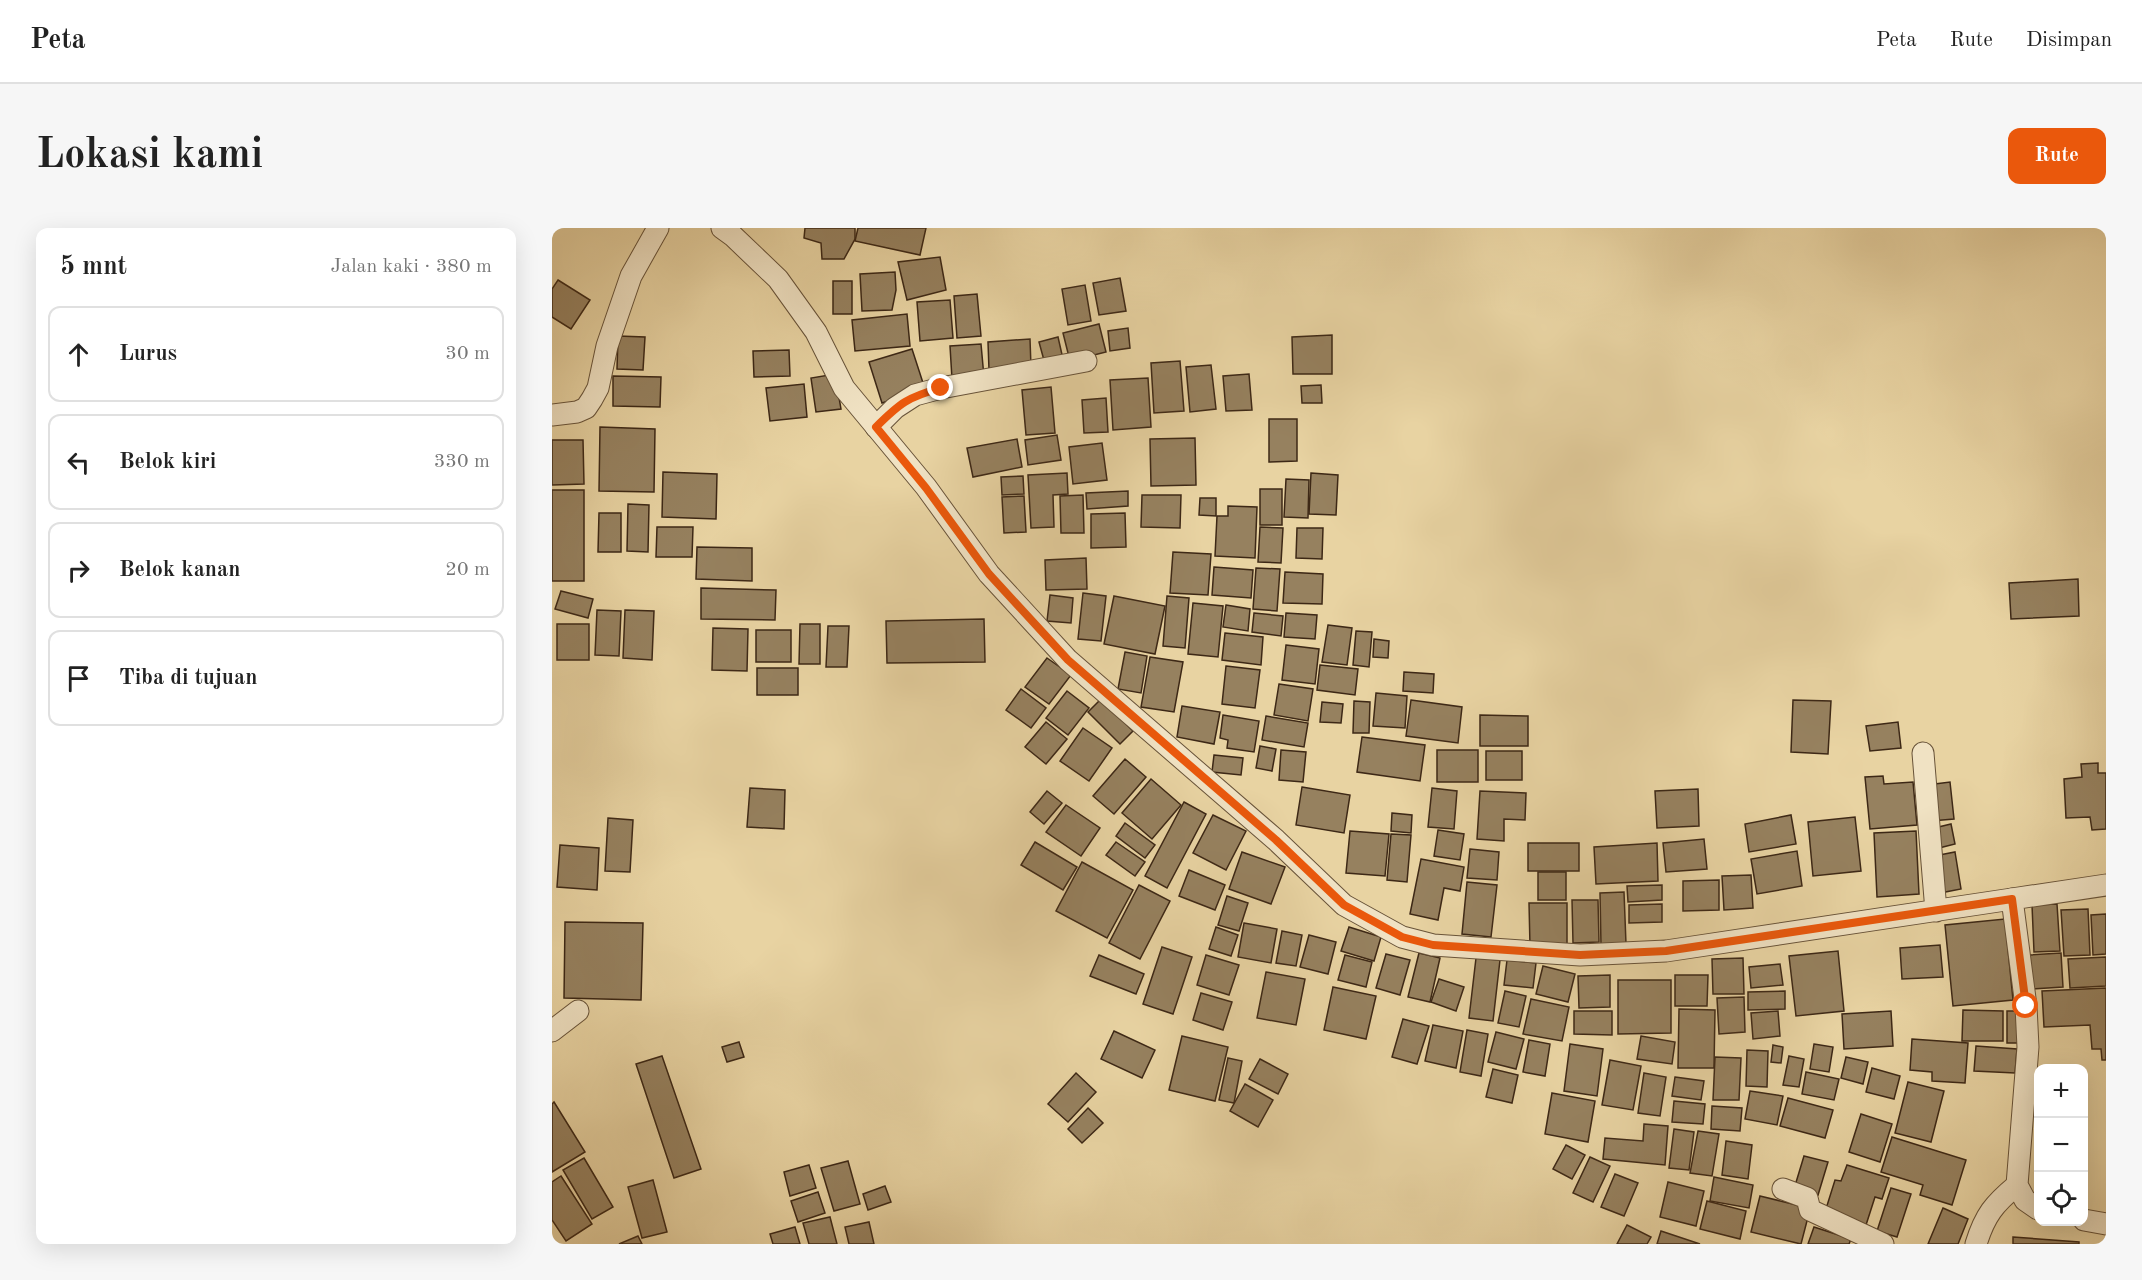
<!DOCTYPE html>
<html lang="id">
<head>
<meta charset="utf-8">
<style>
  :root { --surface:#fff; --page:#f6f6f6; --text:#222; --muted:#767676; --line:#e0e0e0; --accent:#ea580c }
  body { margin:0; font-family:"Old Standard TT",serif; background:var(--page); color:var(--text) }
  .controls { position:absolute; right:18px; bottom:18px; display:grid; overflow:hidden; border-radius:12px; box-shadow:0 6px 24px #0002 }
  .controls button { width:54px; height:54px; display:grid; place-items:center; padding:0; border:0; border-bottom:2px solid var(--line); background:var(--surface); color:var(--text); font:30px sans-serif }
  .stop { position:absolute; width:18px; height:18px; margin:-14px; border:4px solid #ea580c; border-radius:50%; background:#fff }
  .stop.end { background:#ea580c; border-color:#fff; box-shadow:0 2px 6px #0008 }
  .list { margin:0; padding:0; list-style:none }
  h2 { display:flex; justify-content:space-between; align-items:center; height:78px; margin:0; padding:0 24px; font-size:26px }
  h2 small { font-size:20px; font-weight:400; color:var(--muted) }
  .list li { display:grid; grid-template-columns:39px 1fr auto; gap:18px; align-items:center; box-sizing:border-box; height:96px; margin:0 12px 12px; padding:0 12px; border:2px solid var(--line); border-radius:12px }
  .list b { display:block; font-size:22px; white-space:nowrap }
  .list em { font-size:20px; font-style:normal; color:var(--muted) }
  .icon { flex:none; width:33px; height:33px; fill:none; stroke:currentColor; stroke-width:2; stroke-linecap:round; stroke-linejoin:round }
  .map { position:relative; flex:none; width:1554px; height:1016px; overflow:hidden; border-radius:12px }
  header { display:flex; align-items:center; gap:36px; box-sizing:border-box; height:84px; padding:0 30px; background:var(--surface); border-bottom:2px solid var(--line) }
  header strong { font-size:28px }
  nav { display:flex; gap:33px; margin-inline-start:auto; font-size:21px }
  .intro { display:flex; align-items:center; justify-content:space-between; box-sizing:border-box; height:144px; padding:0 36px }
  h1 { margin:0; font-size:42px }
  .button { padding:15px 27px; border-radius:12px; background:var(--accent); color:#fff; font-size:21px; font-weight:700 }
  main { display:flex; gap:36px; padding:0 36px }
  aside { flex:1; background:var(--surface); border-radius:12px; box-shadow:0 6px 24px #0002 }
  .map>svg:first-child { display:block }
  .building { fill:#96815f; stroke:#3d2816; stroke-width:1.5 }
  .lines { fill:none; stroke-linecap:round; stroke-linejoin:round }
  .minor-casing { stroke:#685339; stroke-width:23 }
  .minor { stroke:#f0e2c3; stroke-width:21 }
  .route { stroke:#ea580c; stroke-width:8 }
</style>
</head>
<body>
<header>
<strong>Peta</strong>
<nav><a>Peta</a><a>Rute</a><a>Disimpan</a></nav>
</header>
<div class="intro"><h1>Lokasi kami</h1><a class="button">Rute</a></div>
<main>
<aside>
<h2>5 mnt<small>Jalan kaki · 380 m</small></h2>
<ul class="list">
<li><svg class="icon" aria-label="ahead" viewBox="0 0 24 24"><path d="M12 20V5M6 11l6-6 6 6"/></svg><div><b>Lurus</b></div><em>30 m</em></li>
<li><svg class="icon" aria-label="left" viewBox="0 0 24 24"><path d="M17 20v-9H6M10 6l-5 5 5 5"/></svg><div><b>Belok kiri</b></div><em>330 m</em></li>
<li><svg class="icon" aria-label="right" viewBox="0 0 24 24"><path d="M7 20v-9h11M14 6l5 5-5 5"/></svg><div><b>Belok kanan</b></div><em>20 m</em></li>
<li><svg class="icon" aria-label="arrive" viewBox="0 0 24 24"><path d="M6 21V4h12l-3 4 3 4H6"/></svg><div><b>Tiba di tujuan</b></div></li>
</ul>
</aside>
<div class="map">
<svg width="1554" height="1016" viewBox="0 0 1554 1016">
  <rect width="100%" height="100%" fill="#e8d3a2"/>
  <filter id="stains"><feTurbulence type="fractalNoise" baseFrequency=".00333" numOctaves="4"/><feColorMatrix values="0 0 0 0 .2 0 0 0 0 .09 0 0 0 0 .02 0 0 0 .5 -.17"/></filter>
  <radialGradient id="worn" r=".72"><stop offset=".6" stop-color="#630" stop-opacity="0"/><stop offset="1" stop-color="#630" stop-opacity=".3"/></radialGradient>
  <g class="building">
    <polygon points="253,0 303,0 303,11 292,31 270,31 269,15 252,10"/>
    <polygon points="306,0 374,0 368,27 303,13"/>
    <polygon points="388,29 394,62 355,72 346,34"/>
    <polygon points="343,44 344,62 340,82 310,83 308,46"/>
    <polygon points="568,50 574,83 547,87 541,55"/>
    <polygon points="6,52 38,72 19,101 0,89 0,61"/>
    <rect x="281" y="53" width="19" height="33"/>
    <polygon points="533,57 539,93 516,97 510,61"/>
    <polygon points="425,66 429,108 405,110 402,68"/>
    <polygon points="398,72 401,110 368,113 365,74"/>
    <polygon points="355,86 358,118 303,123 300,92"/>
    <polygon points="547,96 554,124 518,133 511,105"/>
    <polygon points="576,100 578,120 558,123 556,103"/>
    <polygon points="780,107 780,146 741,146 740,109"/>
    <polygon points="66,108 93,109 91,142 65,141"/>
    <polygon points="506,109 511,131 493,136 487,114"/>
    <polygon points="478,111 479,139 437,142 436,114"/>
    <polygon points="429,116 432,149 400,151 398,118"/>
    <polygon points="360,121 373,161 330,175 317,134"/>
    <polygon points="237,122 238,148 202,149 201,123"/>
    <polygon points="628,133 632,183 602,185 599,135"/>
    <polygon points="659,137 664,181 638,184 634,139"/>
    <polygon points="283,146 289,181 264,184 259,150"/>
    <polygon points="697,146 700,182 674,183 671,148"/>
    <polygon points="61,148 109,149 108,179 61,178"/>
    <polygon points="596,150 599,199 561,202 558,152"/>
    <polygon points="252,156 255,189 218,193 214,160"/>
    <polygon points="769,157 770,175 750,175 749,158"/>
    <polygon points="499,159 503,205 474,207 470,162"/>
    <polygon points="554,170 556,204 532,205 530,172"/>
    <polygon points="717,191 745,191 745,233 717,234"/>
    <polygon points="48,199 103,201 102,264 47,263"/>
    <polygon points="505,207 509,232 476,237 473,212"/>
    <polygon points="643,210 644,257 599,258 598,211"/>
    <polygon points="465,211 470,239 421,249 415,220"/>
    <polygon points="0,212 31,212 32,256 0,257"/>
    <polygon points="550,215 555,252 521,256 517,219"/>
    <polygon points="111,244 165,246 164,291 110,289"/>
    <polygon points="515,245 516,266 501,267 502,299 479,300 476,247"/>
    <polygon points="759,245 786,247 784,287 757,286"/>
    <polygon points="471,248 472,266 450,267 449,249"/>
    <polygon points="734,251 757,252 756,290 732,289"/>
    <rect x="708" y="261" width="22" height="36"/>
    <rect x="0" y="262" width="32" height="91"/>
    <polygon points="576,263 576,278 535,281 534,265"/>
    <polygon points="531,267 532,305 509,305 508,268"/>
    <polygon points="590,267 629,267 628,300 589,299"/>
    <polygon points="472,268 474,304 452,305 450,269"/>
    <polygon points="648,270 664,270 664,288 647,287"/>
    <polygon points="76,276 97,277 96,324 75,323"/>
    <polygon points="676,278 705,279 703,330 663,328 665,288 676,288"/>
    <polygon points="47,285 69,285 69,324 46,324"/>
    <polygon points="573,285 574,319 539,320 539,286"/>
    <polygon points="105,299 141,299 140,329 104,329"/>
    <polygon points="708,299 731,300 729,335 706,334"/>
    <polygon points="745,300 771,300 770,331 744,330"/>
    <polygon points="145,319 200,320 200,353 144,351"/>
    <polygon points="621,324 659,326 656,367 618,365"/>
    <polygon points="534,330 535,361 494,362 493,332"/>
    <polygon points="662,339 701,342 699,370 660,367"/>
    <polygon points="704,340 728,341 725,383 701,381"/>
    <polygon points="733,344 771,346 770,376 731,375"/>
    <polygon points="1526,351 1527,388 1459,391 1457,355"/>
    <polygon points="149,360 224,362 223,392 149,391"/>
    <polygon points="9,363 41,371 36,390 3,381"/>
    <polygon points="531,365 554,368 549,413 526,411"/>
    <polygon points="498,367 521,370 519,395 495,393"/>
    <polygon points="562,368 613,378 603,426 552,416"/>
    <polygon points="615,368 637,370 633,420 611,418"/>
    <polygon points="641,375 671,378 666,429 636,426"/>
    <polygon points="674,377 698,381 696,403 671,399"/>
    <polygon points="45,382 69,383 67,428 43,427"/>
    <polygon points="73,382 102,383 100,432 71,430"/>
    <polygon points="702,385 731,388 729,408 700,404"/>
    <polygon points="734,385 765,387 763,411 732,409"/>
    <polygon points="432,391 433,434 335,435 334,393"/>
    <rect x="5" y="396" width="32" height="36"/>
    <polygon points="248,396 268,396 268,436 247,436"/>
    <polygon points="776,397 800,400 795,437 770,434"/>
    <polygon points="276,398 297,398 295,439 274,439"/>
    <polygon points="161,400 196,401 195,443 160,442"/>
    <rect x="204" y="402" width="35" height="32"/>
    <polygon points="804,403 820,404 817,439 801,437"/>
    <polygon points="673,405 711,409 709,437 670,432"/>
    <polygon points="822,411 837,413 836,430 821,429"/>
    <polygon points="734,417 767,421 763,456 730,452"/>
    <polygon points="573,424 595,428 589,465 566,461"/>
    <polygon points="598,429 631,434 622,484 589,479"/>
    <polygon points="495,430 519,447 497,476 473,459"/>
    <polygon points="768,437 806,441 803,467 765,462"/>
    <polygon points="674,438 708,442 703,480 670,476"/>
    <rect x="205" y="440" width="41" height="27"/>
    <polygon points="852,444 882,446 881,465 851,463"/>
    <polygon points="727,456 761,461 756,493 722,487"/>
    <polygon points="469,461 494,480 479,500 454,482"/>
    <polygon points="515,463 537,480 516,507 494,490"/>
    <polygon points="824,465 855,468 853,500 821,498"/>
    <polygon points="549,471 581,503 568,516 536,484"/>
    <polygon points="859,472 910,479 906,515 854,508"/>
    <polygon points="1241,472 1279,473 1276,526 1239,524"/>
    <polygon points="802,473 818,474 817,505 801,505"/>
    <polygon points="770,474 791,476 789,495 768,494"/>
    <polygon points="630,478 668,484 662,516 625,509"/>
    <polygon points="671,487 707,493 702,524 675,520 676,512 668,510"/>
    <polygon points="928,487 976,488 976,518 928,518"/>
    <polygon points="714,488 756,495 752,519 710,512"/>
    <polygon points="494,494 515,511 494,536 473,519"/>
    <polygon points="1346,494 1349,520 1318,523 1314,498"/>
    <polygon points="531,500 560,520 537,553 508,533"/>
    <polygon points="810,509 873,517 868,553 805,544"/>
    <polygon points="708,518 724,521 720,543 704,540"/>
    <polygon points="729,522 754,524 751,554 727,552"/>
    <rect x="885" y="522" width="41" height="32"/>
    <rect x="934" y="523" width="36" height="29"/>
    <polygon points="662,527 691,530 689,547 660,544"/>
    <polygon points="573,531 594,549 562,586 541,568"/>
    <polygon points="1546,535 1546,545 1554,545 1554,601 1540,602 1538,589 1514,590 1512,551 1530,549 1529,536"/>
    <polygon points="1331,548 1332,556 1361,554 1365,597 1318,601 1313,549"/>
    <polygon points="599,551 629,577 600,611 570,585"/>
    <polygon points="1398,554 1402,591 1379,593 1375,557"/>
    <polygon points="750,559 798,567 792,605 744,597"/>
    <polygon points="198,560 233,562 232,601 195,599"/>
    <polygon points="880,560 905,563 902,601 876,599"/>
    <polygon points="1146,561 1147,598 1105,600 1103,563"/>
    <polygon points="495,563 510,575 492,596 478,584"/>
    <polygon points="928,563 974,565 973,592 952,591 952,613 925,611"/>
    <polygon points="632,574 654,586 615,660 593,648"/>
    <polygon points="514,577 548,600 529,628 494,604"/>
    <polygon points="840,585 860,587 859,605 839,603"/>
    <polygon points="661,587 694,603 674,642 641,625"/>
    <polygon points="1239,587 1244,616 1197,624 1193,596"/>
    <polygon points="1303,589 1309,643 1261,648 1256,594"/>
    <polygon points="56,590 81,592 78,644 53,643"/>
    <polygon points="573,595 603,617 593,630 564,608"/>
    <polygon points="1399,596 1403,616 1383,621 1378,601"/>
    <polygon points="886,602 912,606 908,632 882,628"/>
    <polygon points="798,603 837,606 833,648 794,645"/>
    <polygon points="1364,603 1367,666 1325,669 1322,605"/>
    <polygon points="839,606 859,607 855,654 835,652"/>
    <polygon points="1152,611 1155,641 1114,644 1111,615"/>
    <polygon points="483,614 525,639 511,662 469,637"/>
    <polygon points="564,614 593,634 583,648 554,627"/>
    <rect x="976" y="615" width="51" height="28"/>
    <polygon points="1105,615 1106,653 1044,656 1042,619"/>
    <polygon points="8,617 47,620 45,662 5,659"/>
    <polygon points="918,621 947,624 945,652 915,650"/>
    <polygon points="1245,623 1250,658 1205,666 1199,631"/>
    <polygon points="690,624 733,639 719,676 677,661"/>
    <polygon points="1403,624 1409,661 1388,665 1382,628"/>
    <polygon points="869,631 912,639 908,663 892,660 886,692 858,686"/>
    <polygon points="530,634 581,662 555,710 504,683"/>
    <polygon points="637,642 673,657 663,682 627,668"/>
    <rect x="986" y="644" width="28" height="28"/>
    <polygon points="1199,647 1201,680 1172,682 1170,648"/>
    <polygon points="1167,652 1167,682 1131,683 1131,653"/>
    <polygon points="915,654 945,657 939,709 910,706"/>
    <polygon points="587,657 618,673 588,731 557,715"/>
    <polygon points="1110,657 1110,672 1076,674 1075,658"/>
    <polygon points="1072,664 1074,716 1049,717 1048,665"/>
    <polygon points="675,668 696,675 687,703 666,697"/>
    <polygon points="1020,672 1046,672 1047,714 1021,715"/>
    <polygon points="977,675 1015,675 1015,717 978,718"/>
    <polygon points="1110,676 1110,694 1077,695 1077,677"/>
    <polygon points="1505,676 1508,723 1482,724 1480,677"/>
    <polygon points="1536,681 1538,727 1512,728 1509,682"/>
    <polygon points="1554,686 1554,726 1541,727 1539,687"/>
    <polygon points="1453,691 1461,772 1401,778 1393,697"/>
    <polygon points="13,694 91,695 89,772 12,770"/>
    <polygon points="692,695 725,701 719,735 686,729"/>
    <polygon points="664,699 686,707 679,728 657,721"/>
    <polygon points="797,699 829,709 822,733 789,723"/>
    <polygon points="730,703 750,707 744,738 724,735"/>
    <polygon points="757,707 784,714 776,746 748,739"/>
    <polygon points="1388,717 1391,749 1350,751 1348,720"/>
    <polygon points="610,719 640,729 621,786 591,776"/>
    <polygon points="1286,723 1292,783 1244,788 1237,728"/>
    <polygon points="867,725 888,730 878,774 856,769"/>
    <polygon points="1509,725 1511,759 1480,761 1478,727"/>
    <polygon points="834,726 858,732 848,767 824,760"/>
    <polygon points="547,727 592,746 584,766 538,748"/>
    <polygon points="654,727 687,737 677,767 645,757"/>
    <polygon points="793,727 820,734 814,759 786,752"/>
    <polygon points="1554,729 1554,758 1518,760 1516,731"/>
    <polygon points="924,730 948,732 941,793 917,790"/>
    <polygon points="1191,730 1192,766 1161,766 1160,731"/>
    <polygon points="955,732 984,735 981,760 952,757"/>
    <polygon points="1228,736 1231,757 1199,760 1197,739"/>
    <polygon points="991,738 1023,746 1016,774 984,766"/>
    <polygon points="714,744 753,751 744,797 705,790"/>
    <polygon points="1058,747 1058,779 1027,780 1026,748"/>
    <polygon points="1123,747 1156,747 1155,778 1123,778"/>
    <polygon points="887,751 912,759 904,783 879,774"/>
    <polygon points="1066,752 1119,752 1119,805 1066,806"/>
    <polygon points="781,759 824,768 814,811 772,802"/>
    <polygon points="1554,760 1554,832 1550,832 1549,821 1540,821 1538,797 1492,799 1490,763"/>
    <polygon points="953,763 974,768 967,799 946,795"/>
    <polygon points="1233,763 1233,781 1196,782 1196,764"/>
    <polygon points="649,765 680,774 671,802 641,792"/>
    <polygon points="1192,769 1193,804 1167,806 1165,770"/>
    <polygon points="979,771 1017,779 1010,813 971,806"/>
    <polygon points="1127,781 1163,782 1162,840 1126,840"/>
    <polygon points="1411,782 1451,783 1451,813 1410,813"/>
    <polygon points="1022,783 1060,783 1060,807 1022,806"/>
    <polygon points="1226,783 1228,808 1201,811 1199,785"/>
    <polygon points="1339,783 1341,818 1292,821 1290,786"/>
    <polygon points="1455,783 1468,783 1467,815 1455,815"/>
    <polygon points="851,791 877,798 865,836 840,829"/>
    <polygon points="881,797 911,803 904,840 873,833"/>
    <polygon points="915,802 936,806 929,848 908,844"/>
    <polygon points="562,803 603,822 590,850 549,831"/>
    <polygon points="944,804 972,811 964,841 936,834"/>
    <polygon points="630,808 676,819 663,873 617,862"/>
    <polygon points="1089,808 1123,814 1120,836 1085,831"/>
    <polygon points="1360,811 1416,815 1413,855 1380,853 1380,844 1358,842"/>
    <polygon points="977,812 998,816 993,848 971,844"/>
    <polygon points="187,814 192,829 175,834 170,819"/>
    <polygon points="1018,816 1051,821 1045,868 1012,863"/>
    <polygon points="1262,816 1281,819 1277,844 1258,841"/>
    <polygon points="1221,817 1231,819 1229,835 1219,834"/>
    <polygon points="1424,818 1465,821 1463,845 1422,843"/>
    <polygon points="1195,822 1216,823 1215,859 1194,858"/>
    <polygon points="110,828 149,941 122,950 84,836"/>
    <polygon points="1237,828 1252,831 1247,859 1231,857"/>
    <polygon points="1163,829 1189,830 1187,872 1161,872"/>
    <polygon points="1294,829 1316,834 1311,856 1289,850"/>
    <polygon points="676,830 690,833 682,875 667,872"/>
    <polygon points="708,831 736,846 726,866 697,851"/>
    <polygon points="1058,832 1089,838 1081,882 1050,877"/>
    <polygon points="1320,840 1348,848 1342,871 1314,864"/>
    <polygon points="941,841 966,847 960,875 934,869"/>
    <polygon points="1254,844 1287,851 1282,872 1250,866"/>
    <polygon points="524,845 544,864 516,894 496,876"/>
    <polygon points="1092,845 1114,849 1108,888 1086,885"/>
    <polygon points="1123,849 1152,853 1149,872 1120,868"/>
    <polygon points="1356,854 1392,863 1379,914 1343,905"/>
    <polygon points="693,856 721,872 706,899 678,883"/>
    <polygon points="1198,863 1231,868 1225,897 1193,891"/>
    <polygon points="1000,865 1043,873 1036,914 993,906"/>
    <polygon points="1236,870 1281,882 1273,910 1228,898"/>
    <polygon points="1122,873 1153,876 1151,896 1120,894"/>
    <polygon points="2,874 33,924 0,944 0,876"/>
    <polygon points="1160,878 1190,880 1188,903 1159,901"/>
    <polygon points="536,880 551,895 530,915 516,901"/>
    <polygon points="1309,886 1340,896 1328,934 1297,924"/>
    <polygon points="1092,896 1116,898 1113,937 1051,931 1053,910 1091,913"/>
    <polygon points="1122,901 1142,904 1137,942 1117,940"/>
    <polygon points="1146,903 1167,906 1160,948 1138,945"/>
    <polygon points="1340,909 1414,932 1400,977 1368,967 1371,957 1329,944"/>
    <polygon points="1174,913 1200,917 1196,951 1170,947"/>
    <polygon points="1014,917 1033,927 1020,951 1001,941"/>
    <polygon points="1252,928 1276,934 1266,967 1242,961"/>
    <polygon points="1038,929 1058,938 1041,974 1021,965"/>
    <polygon points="32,930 61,979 40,991 11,942"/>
    <polygon points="296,933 308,976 282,983 269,940"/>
    <polygon points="257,937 264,960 238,968 232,944"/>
    <polygon points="1295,937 1337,950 1330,971 1323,969 1314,997 1273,984 1283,952 1289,953"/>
    <polygon points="1063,946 1086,955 1072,988 1049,979"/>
    <polygon points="9,948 40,996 14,1013 0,992 0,954"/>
    <polygon points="1162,949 1201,957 1197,980 1158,973"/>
    <polygon points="101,952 115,1004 90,1010 76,959"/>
    <polygon points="1116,954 1152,963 1144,998 1108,989"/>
    <polygon points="333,958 339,974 316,982 311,966"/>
    <polygon points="1339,960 1359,966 1345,1009 1325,1003"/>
    <polygon points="266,964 273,985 246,994 239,973"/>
    <polygon points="1208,968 1253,979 1256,989 1249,1016 1199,1004"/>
    <polygon points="1155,973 1194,983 1188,1011 1148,1001"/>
    <polygon points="1391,980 1416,991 1406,1016 1376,1016"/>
    <polygon points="278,989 285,1016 257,1016 251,995"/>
    <polygon points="317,994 322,1016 297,1016 293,999"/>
    <polygon points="1075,997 1099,1009 1095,1016 1065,1016"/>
    <polygon points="243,999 248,1016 221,1016 218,1006"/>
    <polygon points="1262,999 1299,1011 1297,1016 1256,1016"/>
    <polygon points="1109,1003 1148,1016 1105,1016"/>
    <polygon points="86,1008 90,1016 67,1016"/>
    <polygon points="1461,1009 1527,1014 1527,1016 1461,1016"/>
  </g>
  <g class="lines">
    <defs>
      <g id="minor">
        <polyline points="170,0 181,8 226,51 264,104 292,160 374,259 437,346 516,432 724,612 792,677 850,709 881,717 1028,727 1114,723 1460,671"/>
        <polyline points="0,187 25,184 34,180 40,171 46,160 55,118 79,48 106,0"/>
        <polyline points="324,199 343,180 363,167 389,160 534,133"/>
        <polyline points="1371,525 1384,683"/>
        <polyline points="0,803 26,783"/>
        <polyline points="1231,961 1255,970 1258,982 1331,1016"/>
        <polyline points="1486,981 1473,972 1465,957 1476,819 1474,778 1460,671 1554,657"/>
        <polyline points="1532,992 1554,996"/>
        <path d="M1424,1016C1433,987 1442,976 1465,957"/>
      </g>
    </defs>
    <use href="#minor" class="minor-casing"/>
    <use href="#minor" class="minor"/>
  </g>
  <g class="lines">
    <path class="route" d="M389,160C356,169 348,175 324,199L374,260L437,346L516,432L724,612L792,677L850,709L881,717L1028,727L1114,723L1460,671L1474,778"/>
  </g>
  <rect width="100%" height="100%" filter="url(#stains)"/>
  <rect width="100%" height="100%" fill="url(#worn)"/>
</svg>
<div class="controls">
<button>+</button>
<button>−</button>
<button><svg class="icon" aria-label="locate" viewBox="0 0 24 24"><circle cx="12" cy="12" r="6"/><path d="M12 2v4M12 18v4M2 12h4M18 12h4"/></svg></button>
</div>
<div class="stop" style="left:1474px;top:778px"></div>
<div class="stop end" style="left:389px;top:160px"></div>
</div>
</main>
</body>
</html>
